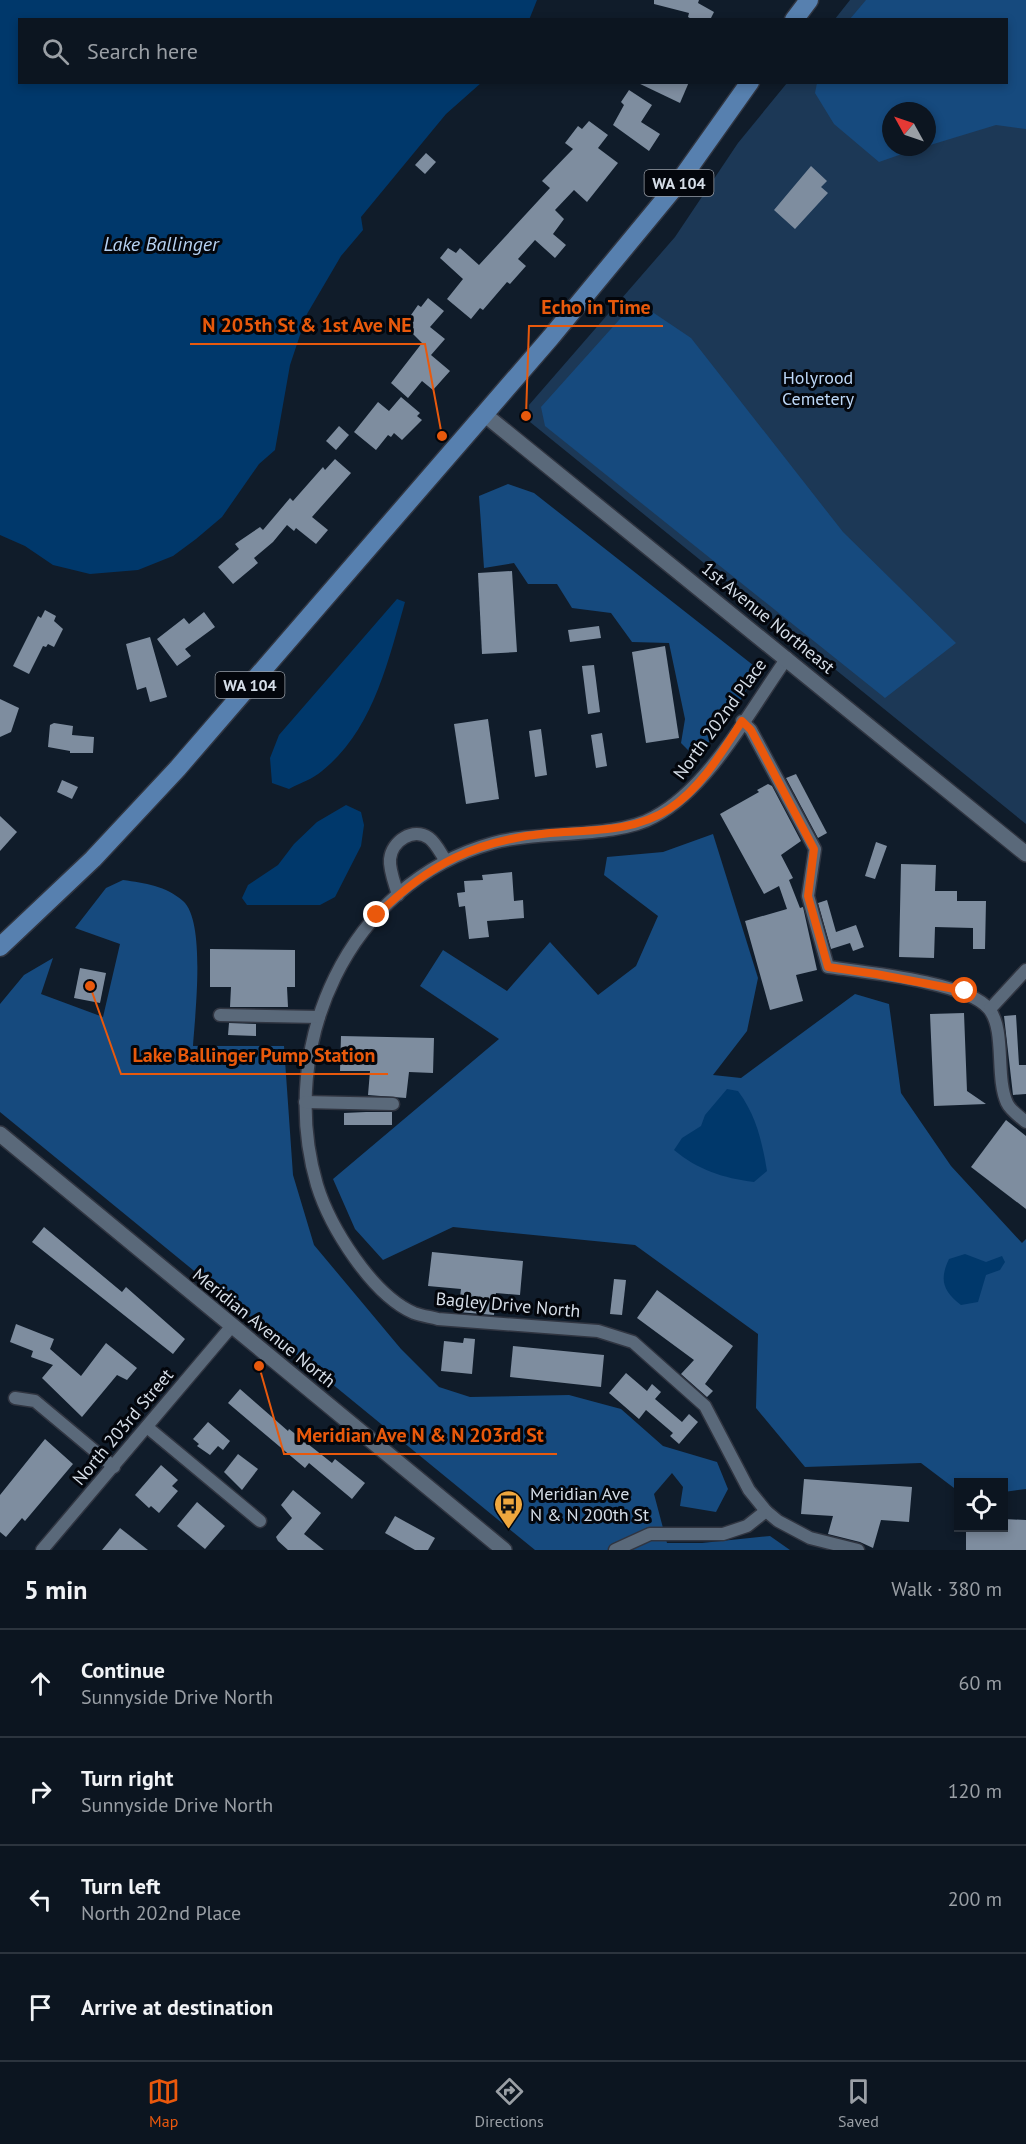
<!DOCTYPE html>
<html lang="en">
<head>
<meta charset="utf-8">
<style>
  :root { --surface:#0c1520; --page:#151e29; --text:#f1f3f6; --muted:#9a9fa5; --line:#2c343e; --accent:#ea580c }
  body { margin:0; font-family:"PT Sans",sans-serif; background:var(--page); color:var(--text) }
  .controls { position:absolute; right:18px; bottom:18px; display:grid; overflow:hidden; border-radius:0px; box-shadow:0 3px 9px #0003 }
  .controls button { width:54px; height:54px; display:grid; place-items:center; padding:0; border:0; border-bottom:2px solid var(--line); background:var(--surface); color:var(--text); font:30px sans-serif }
  .compass { position:absolute; left:882px; top:102px; width:54px; height:54px; border-radius:50%; background:var(--surface); box-shadow:0 3px 9px #0003; rotate:310deg }
  .stop { position:absolute; width:18px; height:18px; margin:-14px; border:4px solid #ea580c; border-radius:50%; background:#fff }
  .stop.end { background:#ea580c; border-color:#fff; box-shadow:0 2px 6px #0008 }
  .list { margin:0; padding:0; list-style:none }
  h2 { display:flex; justify-content:space-between; align-items:center; height:78px; margin:0; padding:0 24px; font-size:26px }
  h2 small { font-size:20px; font-weight:400; color:var(--muted) }
  .list li { display:grid; grid-template-columns:39px 1fr auto; gap:18px; align-items:center; box-sizing:border-box; height:108px; padding:0 24px; border-top:2px solid var(--line) }
  .list b { display:block; font-size:22px; white-space:nowrap }
  .list p { margin:0; font-size:20px; white-space:nowrap; color:var(--muted) }
  .list em { font-size:20px; font-style:normal; color:var(--muted) }
  .icon { flex:none; width:33px; height:33px; fill:none; stroke:currentColor; stroke-width:2; stroke-linecap:round; stroke-linejoin:round }
  .map { position:relative; flex:none; width:1026px; height:1550px; overflow:hidden }
  .search { position:absolute; background:var(--surface); box-shadow:0 3px 9px #0003; left:18px; right:18px; top:18px; height:66px; display:flex; align-items:center; gap:15px; box-sizing:border-box; padding:0 21px; border-radius:0px; color:var(--muted); font-size:22px }
  .sheet { height:510px; background:var(--surface) }
  nav { display:flex; justify-content:space-around; align-items:center; box-sizing:border-box; height:84px; border-top:2px solid var(--line); background:var(--surface); font-size:16px; color:var(--muted) }
  nav a { display:grid; justify-items:center; gap:3px }
  nav .on { color:var(--accent) }
  .map>svg:first-child { display:block }
  .green { fill:#1c3856; fill-rule:evenodd }
  .forest { fill:#164a7e }
  .water { fill:#00386b }
  .building { fill:#7e8d9f }
  .lines { fill:none; stroke-linecap:round; stroke-linejoin:round }
  .minor-casing { stroke:#303541; stroke-width:15 }
  .tertiary-casing { stroke:#303541; stroke-width:18 }
  .primary-casing { stroke:#303541; stroke-width:21 }
  .minor { stroke:#5a697a; stroke-width:12 }
  .tertiary { stroke:#5a697a; stroke-width:15 }
  .primary { stroke:#5780af; stroke-width:18 }
  .route { stroke:#ea580c; stroke-width:8 }
  .labels { text-anchor:middle; stroke-width:6; stroke-linejoin:round; paint-order:stroke }
  .shield { fill:#03060c; stroke:#969ca5; stroke-width:1.5 }
  .shield-label { font-size:16px; font-weight:bold; fill:#d5dde7 }
  .park-label { font-size:18px; fill:#bdd8f8; stroke:#03060c }
  .street-label { font-size:18px; fill:#d5dde7; stroke:#03060c }
  .poi-label { font-size:18px; fill:#d5dde7; stroke:#03060c; text-anchor:start }
  .water-label { font-size:20px; font-style:italic; fill:#b6d1f1; stroke:#03060c }
  .leader { fill:none; stroke:#e8590c; stroke-width:2 }
  .callout-dot { fill:#e8590c; stroke:#03060c; stroke-width:2 }
  .callout-label { font-size:20px; text-anchor:middle; font-weight:bold; fill:#e8590c; stroke:#03060c; stroke-width:6; stroke-linejoin:round; paint-order:stroke }
</style>
</head>
<body>
<div class="map">
<svg width="1026" height="1550" viewBox="0 0 1026 1550">
  <rect width="100%" height="100%" fill="#101c2a"/>
  <path class="green" d="M850,0H1026V824L530,422L529,405L675,237L738,143L787,83L1006,82V20L835,19ZM891,111H927V147H891Z"/>
  <g class="forest">
    <polygon points="866,0 1026,0 1026,129 996,125 927,146 927,111 891,111 891,147 922,147 879,162 834,124 815,93 817,83 1006,82 1006,20 850,19"/>
    <polygon points="636,301 691,338 843,532 956,643 885,698 545,426 541,407"/>
    <path d="M508,484L534,493L758,669C743,697 720,739 693,755L681,743L685,719L669,643L632,642L611,613L572,608L557,584H528L514,563L484,568L479,496Z"/>
    <polygon points="713,834 758,978 747,1031 713,1075 741,1078 855,994 889,1004 901,1093 951,1166 1022,1243 1026,1239 1026,1489 1004,1492 1004,1482 958,1482 958,1491 921,1463 805,1467 756,1408 758,1334 635,1245 453,1227 383,1260 355,1229 333,1179 499,1039 420,986 443,950 507,991 550,942 598,995 636,966 658,916 604,875 607,857 663,852"/>
    <path d="M123,880C145,883 166,886 183,901C206,921 195,1015 193,1046H284L293,1175L314,1245L401,1349L439,1387L470,1397L569,1395L621,1409L663,1446L717,1462L728,1489L716,1512L680,1506L683,1487L672,1473L654,1494L667,1543H702L770,1536L790,1550H535L0,1112V1004L24,975L53,958L41,994L103,1017L120,944L75,928L106,888Z"/>
  </g>
  <g class="water">
    <polygon points="0,0 537,0 529,20 20,20 20,82 481,83 446,114 361,217 363,230 341,256 307,314 290,365 275,450 259,464 222,517 196,539 173,556 138,570 90,574 53,565 25,546 0,535"/>
    <path d="M397,599L405,602C388,662 373,730 322,771C313,779 300,783 289,789L272,783L270,758L279,735Z"/>
    <polygon points="346,805 361,812 364,825 361,846 335,897 320,905 247,905 242,898 248,885 278,865 294,844 317,822"/>
    <path d="M727,1089L738,1091C756,1115 762,1141 767,1171L754,1182C723,1178 698,1170 674,1150L682,1138L701,1126L705,1115Z"/>
    <path d="M965,1254L986,1262L1002,1256L1005,1262L1000,1270L986,1275L978,1302L961,1305C943,1291 939,1280 949,1259Z"/>
  </g>
  <g class="building">
    <polygon points="654,0 699,0 698,3 714,12 710,20 693,20 688,17 689,13 654,4"/>
    <polygon points="636,82 689,82 680,103"/>
    <polygon points="629,90 652,105 641,122 660,134 649,151 613,125 624,105 621,102"/>
    <polygon points="589,121 608,135 598,148 618,163 587,202 574,190 555,210 564,219 553,234 566,245 555,258 535,240 518,259 526,266 510,284 507,282 483,310 480,308 471,319 447,299 463,279 440,258 448,248 456,253 460,248 479,265 550,188 542,181 573,149 565,143 578,126 582,129"/>
    <polygon points="426,153 436,162 425,174 415,165"/>
    <polygon points="811,166 827,181 821,187 828,193 795,229 774,210"/>
    <polygon points="428,298 444,311 430,327 445,339 431,355 450,371 433,390 422,381 408,398 391,383 422,343 404,325 418,305 421,307"/>
    <polygon points="401,397 420,413 417,416 422,420 402,440 394,433 391,437 388,435 376,450 354,432 378,402 389,411"/>
    <polygon points="339,426 349,435 336,450 326,441"/>
    <polygon points="335,459 351,473 312,517 328,530 316,544 296,528 294,531 287,525 273,542 254,558 258,563 233,584 218,567 239,549 235,544 260,527 263,530 290,498 293,501 323,467 325,470"/>
    <polygon points="512,571 517,652 482,654 478,573"/>
    <polygon points="45,610 56,616 54,621 63,629 54,647 48,644 46,647 43,646 29,674 13,666 38,616 41,618"/>
    <polygon points="204,612 215,627 185,649 191,656 177,666 157,639 184,618 189,624"/>
    <polygon points="599,626 601,638 570,642 568,630"/>
    <polygon points="150,637 167,697 150,702 146,687 137,690 126,644"/>
    <polygon points="665,646 679,738 646,743 632,652"/>
    <polygon points="594,665 600,712 588,714 582,666"/>
    <polygon points="0,699 19,708 11,732 0,737"/>
    <polygon points="488,719 499,799 466,804 454,724"/>
    <polygon points="54,723 73,726 72,735 94,737 93,753 70,753 70,751 48,747 50,725"/>
    <polygon points="541,729 547,775 535,777 529,731"/>
    <polygon points="602,733 607,766 596,768 591,735"/>
    <polygon points="796,774 827,833 818,838 786,778"/>
    <polygon points="62,780 78,787 72,799 57,792"/>
    <polygon points="768,784 772,786 801,841 781,855 793,878 789,880 800,908 803,907 817,970 796,975 803,1001 770,1010 745,921 787,909 779,886 764,894 720,814 759,792 757,790"/>
    <polygon points="0,816 17,832 0,851"/>
    <polygon points="876,842 887,846 875,879 865,876"/>
    <polygon points="901,864 936,865 935,891 957,891 957,901 986,901 985,949 973,949 973,928 935,927 934,958 899,957"/>
    <polygon points="512,872 514,901 523,900 524,918 487,921 489,937 469,939 465,906 459,907 457,893 465,892 464,881 483,880 482,875"/>
    <polygon points="827,900 836,932 856,925 864,947 853,951 850,943 831,949 818,903"/>
    <polygon points="210,949 295,950 295,987 287,987 288,1007 230,1007 231,987 210,987"/>
    <polygon points="80,968 106,973 100,1003 74,998"/>
    <polygon points="964,1013 967,1091 986,1104 934,1106 930,1014"/>
    <polygon points="1016,1015 1019,1065 1026,1065 1026,1094 1013,1095 1004,1016"/>
    <polygon points="229,1023 256,1024 256,1036 228,1035"/>
    <polygon points="341,1036 434,1038 433,1073 409,1072 406,1098 368,1095 370,1071 340,1071"/>
    <polygon points="366,1112 392,1112 392,1125 344,1125 344,1113"/>
    <polygon points="1006,1120 1026,1136 1026,1209 971,1167"/>
    <polygon points="44,1227 122,1292 126,1287 185,1339 173,1354 32,1242"/>
    <polygon points="432,1252 523,1261 520,1295 496,1293 494,1315 458,1312 461,1289 428,1286"/>
    <polygon points="614,1279 626,1280 622,1315 610,1314"/>
    <polygon points="657,1290 733,1346 705,1384 713,1391 707,1397 681,1374 694,1360 637,1318"/>
    <polygon points="16,1324 54,1339 50,1349 81,1376 106,1343 137,1368 127,1380 117,1375 82,1417 42,1378 53,1365 31,1357 33,1351 10,1342"/>
    <polygon points="464,1338 475,1339 472,1374 441,1371 444,1341 463,1343"/>
    <polygon points="513,1346 604,1355 601,1387 510,1377"/>
    <polygon points="626,1373 647,1391 652,1384 661,1392 655,1399 682,1422 689,1414 698,1422 679,1444 670,1436 673,1433 646,1410 639,1419 609,1393"/>
    <polygon points="240,1389 288,1431 289,1429 332,1463 335,1459 365,1483 352,1499 309,1463 305,1468 228,1403"/>
    <polygon points="208,1422 230,1441 223,1450 218,1446 210,1455 197,1446 199,1444 193,1439"/>
    <polygon points="45,1439 73,1464 25,1521 22,1518 6,1537 0,1532 0,1495"/>
    <polygon points="238,1454 258,1469 242,1490 224,1472"/>
    <polygon points="161,1465 178,1480 172,1486 178,1491 159,1513 151,1506 149,1508 135,1495"/>
    <polygon points="804,1479 912,1487 909,1522 881,1520 873,1548 860,1542 828,1534 833,1516 801,1514"/>
    <polygon points="293,1490 321,1513 304,1534 324,1550 288,1550 278,1541 276,1537 292,1518 281,1505"/>
    <polygon points="197,1502 225,1526 205,1549 177,1526"/>
    <polygon points="395,1516 435,1538 428,1550 415,1550 385,1533"/>
    <polygon points="1004,1519 1026,1520 1026,1550 966,1550 966,1527 1004,1527"/>
    <polygon points="120,1528 148,1550 102,1550"/>
  </g>
  <g class="lines">
    <defs>
      <g id="minor">
        <path d="M787,658C750,710 710,787 654,817C615,839 540,830 493,843C348,883 276,1045 317,1185C330,1227 372,1295 414,1313C422,1316 431,1317 438,1319L598,1331L633,1342L705,1406L749,1490L766,1511L778,1521L810,1538L858,1550"/>
        <path d="M742,721L751,730L815,849L808,896L828,967C863,972 968,982 989,1009C1006,1030 995,1077 1007,1103C1010,1110 1020,1117 1026,1122"/>
        <path d="M398,895C395,884 389,870 390,859C392,841 413,827 429,838C436,843 441,854 446,861"/>
        <polyline points="990,1009 1026,970"/>
        <polyline points="220,1015 319,1017"/>
        <polyline points="305,1102 393,1104"/>
        <polyline points="15,1398 35,1401 114,1467"/>
        <polyline points="147,1427 260,1521"/>
        <polyline points="42,1550 231,1327"/>
        <polyline points="615,1550 650,1534 723,1534 747,1526 766,1511"/>
      </g>
      <g id="tertiary">
        <polyline points="484,414 1026,854"/>
        <polyline points="0,1134 504,1550"/>
      </g>
      <g id="primary">
        <polyline points="794,20 809,0"/>
        <polyline points="0,947 93,859 178,768 551,337 679,182 750,82"/>
      </g>
    </defs>
    <use href="#minor" class="minor-casing"/>
    <use href="#tertiary" class="tertiary-casing"/>
    <use href="#primary" class="primary-casing"/>
    <use href="#minor" class="minor"/>
    <use href="#tertiary" class="tertiary"/>
    <use href="#primary" class="primary"/>
  </g>
  <g class="lines">
    <path class="route" d="M377,915C429,864 476,840 550,833C591,830 634,832 669,809C701,788 722,752 742,721L751,730L814,849L808,896L828,967L876,974L965,991"/>
  </g>
  <defs>
    <symbol id="bus-pin" viewBox="-11 -11 22 30"><path d="M0 17L-7.5 6A9.5 9.5 0 1 1 7.5 6Z" fill="#efa73e" stroke="#03060c"/><path d="M-5-6H5V4H4V6H2V4H-2V6H-4V4H-5ZM-3.5-4V0h7V-4ZM-3.5 1.2v1.5H-2V1.2ZM2 1.2v1.5H3.5V1.2Z" fill="#111"/></symbol>
  </defs>
  <g fill-rule="evenodd">
    <use href="#bus-pin" x="492" y="1488" width="33" height="45"/>
  </g>
  <g class="labels">
    <g class="shield">
      <rect x="644.5" y="170" width="69" height="26" rx="4.5"/>
      <rect x="215.5" y="672" width="69" height="26" rx="4.5"/>
    </g>
    <g class="shield-label">
      <text x="679" y="189">WA 104</text>
      <text x="250" y="691">WA 104</text>
    </g>
    <g class="park-label">
      <text x="818" y="384">Holyrood<tspan x="818" dy="21">Cemetery</tspan></text>
    </g>
    <g class="street-label">
      <text transform="translate(768 618) rotate(39)" y="6">1st Avenue Northeast</text>
      <text transform="translate(720 719) rotate(-54)" y="6">North 202nd Place</text>
      <text transform="translate(508 1305) rotate(5)" y="6">Bagley Drive North</text>
      <text transform="translate(264 1328) rotate(39)" y="6">Meridian Avenue North</text>
      <text transform="translate(123 1427) rotate(-50)" y="6">North 203rd Street</text>
    </g>
    <g class="poi-label">
      <text x="530" y="1500">Meridian Ave<tspan x="530" dy="21">N &amp; N 200th St</tspan></text>
    </g>
    <g class="water-label">
      <text x="161" y="251">Lake Ballinger</text>
    </g>
  </g>
  <path class="leader" d="M526 416L529 326H663M442 436L425 344H190M90 986L121 1074H388M259 1366L284 1454H557"/>
  <g class="callout-dot">
    <circle cx="526" cy="416" r="6"/>
    <circle cx="442" cy="436" r="6"/>
    <circle cx="90" cy="986" r="6"/>
    <circle cx="259" cy="1366" r="6"/>
  </g>
  <g class="callout-label">
    <text x="596" y="314">Echo in Time</text>
    <text x="307" y="332">N 205th St &amp; 1st Ave NE</text>
    <text x="254" y="1062">Lake Ballinger Pump Station</text>
    <text x="420" y="1442">Meridian Ave N &amp; N 203rd St</text>
  </g>
</svg>
<div class="controls">
<button><svg class="icon" aria-label="locate" viewBox="0 0 24 24"><circle cx="12" cy="12" r="6"/><path d="M12 2v4M12 18v4M2 12h4M18 12h4"/></svg></button>
</div>
<svg class="compass" viewBox="-18 -18 36 36"><path d="M0-13l5 13h-10z" fill="#e53935"/><path d="M0 13l5-13h-10z" fill="#9a9fa5"/></svg>
<div class="stop" style="left:965px;top:991px"></div>
<div class="stop end" style="left:377px;top:915px"></div>
<div class="search"><svg class="icon" aria-label="search" viewBox="0 0 24 24"><circle cx="10" cy="10" r="6"/><path d="M15 15l6 6"/></svg>Search here</div>
</div>
<section class="sheet">
<h2>5 min<small>Walk · 380 m</small></h2>
<ul class="list">
<li><svg class="icon" aria-label="ahead" viewBox="0 0 24 24"><path d="M12 20V5M6 11l6-6 6 6"/></svg><div><b>Continue</b><p>Sunnyside Drive North</p></div><em>60 m</em></li>
<li><svg class="icon" aria-label="right" viewBox="0 0 24 24"><path d="M7 20v-9h11M14 6l5 5-5 5"/></svg><div><b>Turn right</b><p>Sunnyside Drive North</p></div><em>120 m</em></li>
<li><svg class="icon" aria-label="left" viewBox="0 0 24 24"><path d="M17 20v-9H6M10 6l-5 5 5 5"/></svg><div><b>Turn left</b><p>North 202nd Place</p></div><em>200 m</em></li>
<li><svg class="icon" aria-label="arrive" viewBox="0 0 24 24"><path d="M6 21V4h12l-3 4 3 4H6"/></svg><div><b>Arrive at destination</b></div></li>
</ul>
</section>
<nav>
<a class="on"><svg class="icon" aria-label="map" viewBox="0 0 24 24"><path d="M3 6l6-2 6 2 6-2v14l-6 2-6-2-6 2zM9 4v14M15 6v14"/></svg>Map</a>
<a><svg class="icon" aria-label="directions" viewBox="0 0 24 24"><path d="M12 3l9 9-9 9-9-9zM9 14v-3h6M13 9l2 2-2 2"/></svg>Directions</a>
<a><svg class="icon" aria-label="saved" viewBox="0 0 24 24"><path d="M7 4h10v16l-5-4-5 4z"/></svg>Saved</a>
</nav>
</body>
</html>
